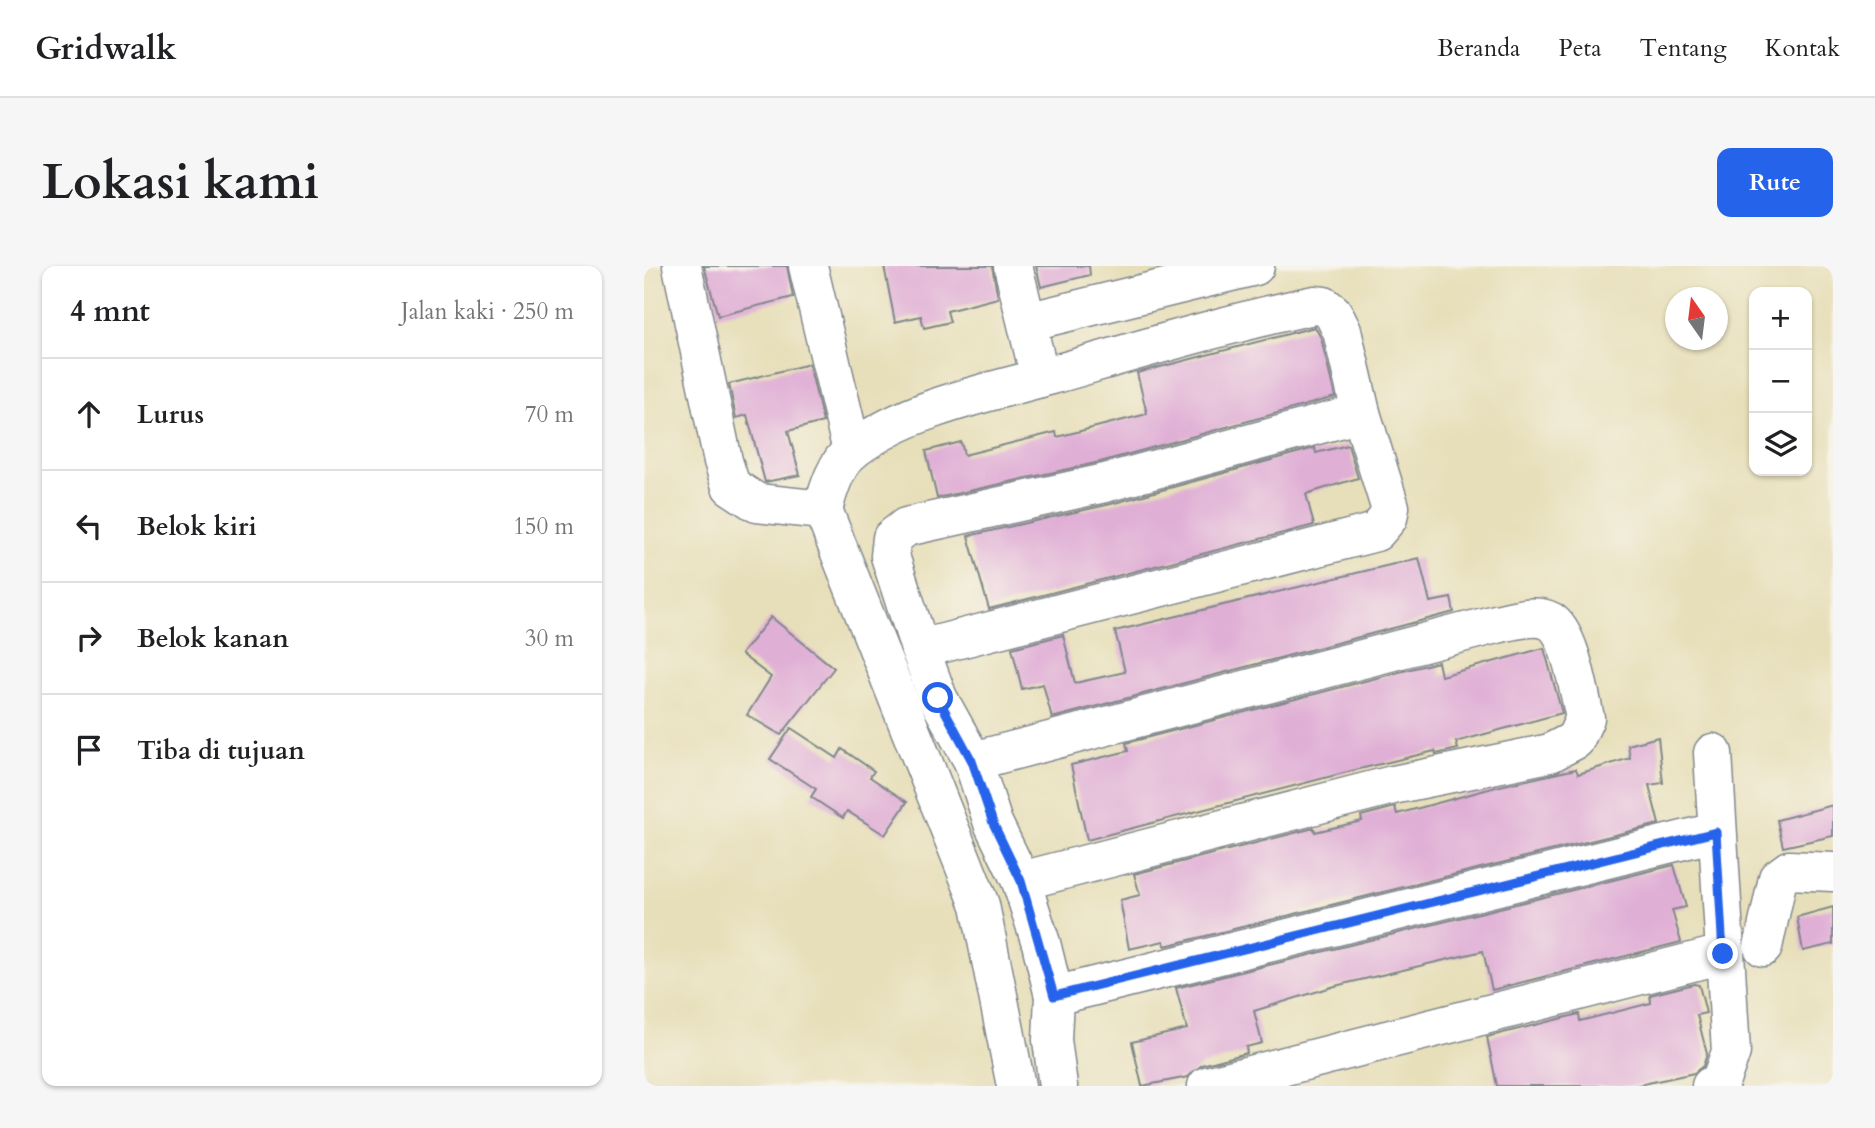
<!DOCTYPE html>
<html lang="id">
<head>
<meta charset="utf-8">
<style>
  :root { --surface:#fff; --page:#f6f6f6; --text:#202124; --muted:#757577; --line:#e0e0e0; --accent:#2563eb }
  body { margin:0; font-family:Cardo,serif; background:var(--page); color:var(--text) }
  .controls { position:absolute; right:21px; top:21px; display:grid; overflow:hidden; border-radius:14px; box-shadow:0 2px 5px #0004 }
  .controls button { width:63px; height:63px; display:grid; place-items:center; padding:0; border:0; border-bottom:2px solid var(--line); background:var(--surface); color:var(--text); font:35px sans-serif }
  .compass { position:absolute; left:1021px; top:21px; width:63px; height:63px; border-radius:50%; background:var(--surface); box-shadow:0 2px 5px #0004; rotate:346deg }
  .stop { position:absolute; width:21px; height:21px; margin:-16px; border:5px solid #2563eb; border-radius:50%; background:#fff }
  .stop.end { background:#2563eb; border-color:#fff; box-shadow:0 2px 7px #0008 }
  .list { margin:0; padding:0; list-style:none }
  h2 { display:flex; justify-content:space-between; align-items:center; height:91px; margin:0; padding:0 28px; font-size:30px }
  h2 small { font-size:23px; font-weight:400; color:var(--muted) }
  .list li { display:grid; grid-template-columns:46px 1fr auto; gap:21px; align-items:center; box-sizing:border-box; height:112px; padding:0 28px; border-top:2px solid var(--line) }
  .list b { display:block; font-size:26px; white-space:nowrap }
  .list em { font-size:23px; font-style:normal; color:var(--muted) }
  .icon { flex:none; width:38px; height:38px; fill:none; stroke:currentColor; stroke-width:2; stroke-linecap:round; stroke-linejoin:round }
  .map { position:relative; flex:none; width:1189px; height:820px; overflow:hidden; border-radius:14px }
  header { display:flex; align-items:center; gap:42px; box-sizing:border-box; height:98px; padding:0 35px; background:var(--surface); border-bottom:2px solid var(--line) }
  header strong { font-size:33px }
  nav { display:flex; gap:38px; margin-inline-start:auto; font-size:24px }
  .intro { display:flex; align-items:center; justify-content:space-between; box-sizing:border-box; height:168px; padding:0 42px }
  h1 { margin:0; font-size:49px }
  .button { padding:18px 32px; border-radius:14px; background:var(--accent); color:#fff; font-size:24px; font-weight:700 }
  main { display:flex; gap:42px; padding:0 42px }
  aside { flex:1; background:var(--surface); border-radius:14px; box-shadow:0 2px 5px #0004 }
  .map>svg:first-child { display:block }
  .building { fill:#e0afd6 }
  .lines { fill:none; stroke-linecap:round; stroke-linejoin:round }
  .minor-casing { stroke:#81878c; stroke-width:41 }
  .minor { stroke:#fff; stroke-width:38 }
  .route { stroke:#2563eb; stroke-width:9 }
</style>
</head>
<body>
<header>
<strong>Gridwalk</strong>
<nav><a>Beranda</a><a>Peta</a><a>Tentang</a><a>Kontak</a></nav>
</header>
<div class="intro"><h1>Lokasi kami</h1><a class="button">Rute</a></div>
<main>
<aside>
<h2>4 mnt<small>Jalan kaki · 250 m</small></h2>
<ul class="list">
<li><svg class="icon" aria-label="ahead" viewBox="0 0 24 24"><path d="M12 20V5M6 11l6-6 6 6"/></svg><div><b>Lurus</b></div><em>70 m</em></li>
<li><svg class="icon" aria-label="left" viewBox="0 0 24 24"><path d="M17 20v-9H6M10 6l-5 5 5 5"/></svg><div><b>Belok kiri</b></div><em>150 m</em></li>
<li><svg class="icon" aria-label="right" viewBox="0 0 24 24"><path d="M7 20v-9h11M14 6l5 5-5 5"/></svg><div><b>Belok kanan</b></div><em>30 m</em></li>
<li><svg class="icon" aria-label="arrive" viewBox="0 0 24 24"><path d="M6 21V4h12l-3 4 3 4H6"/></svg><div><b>Tiba di tujuan</b></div></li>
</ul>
</aside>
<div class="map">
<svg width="1189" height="820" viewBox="0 0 1189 820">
  <rect width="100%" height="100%" fill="#f7f3e8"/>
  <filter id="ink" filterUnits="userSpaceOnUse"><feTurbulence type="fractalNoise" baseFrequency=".0143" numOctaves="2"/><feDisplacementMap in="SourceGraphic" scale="14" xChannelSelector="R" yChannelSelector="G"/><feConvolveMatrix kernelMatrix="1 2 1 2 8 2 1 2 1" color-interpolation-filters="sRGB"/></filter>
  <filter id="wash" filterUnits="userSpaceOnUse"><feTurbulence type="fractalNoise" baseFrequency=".00686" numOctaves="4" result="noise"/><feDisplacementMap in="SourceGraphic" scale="28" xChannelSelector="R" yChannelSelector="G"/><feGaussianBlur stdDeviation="1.57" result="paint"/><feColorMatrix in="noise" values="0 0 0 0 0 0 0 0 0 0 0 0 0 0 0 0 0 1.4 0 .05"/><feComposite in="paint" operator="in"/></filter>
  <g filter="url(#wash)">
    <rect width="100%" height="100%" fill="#e7dfb9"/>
    <g id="blocks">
      <g class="building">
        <polygon points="60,0 143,0 149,31 74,50"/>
        <polygon points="240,0 348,0 354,32 303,45 306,56 280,62 277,50 251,56"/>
        <polygon points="392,0 445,0 446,9 397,21"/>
        <polygon points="671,61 677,72 691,131 456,196 293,232 282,185 317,176 320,189 412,166 413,171 503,148 493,107"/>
        <polygon points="165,98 179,156 144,165 156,209 121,216 103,149 92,152 85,118"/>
        <polygon points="704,179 714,212 662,228 670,259 345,343 324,270 467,238 671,182 672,187"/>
        <polygon points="775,292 786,336 807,332 810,346 408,452 399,418 378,423 368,382 419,369 431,417 481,406 471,365"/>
        <polygon points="127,351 190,402 137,469 103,449 127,411 97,388"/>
        <polygon points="900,382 918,447 812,476 814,483 792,488 791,485 707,505 443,574 427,499 484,485 482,477 794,396 797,410"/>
        <polygon points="147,462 193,492 198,483 230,505 226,511 263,536 241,569 203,545 199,552 167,531 172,523 126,493"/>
        <polygon points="1014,471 1019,517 1005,519 1015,558 521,680 520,675 485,683 476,634 496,629 490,608 670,562 671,566 718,555 717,550 751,541 753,548 856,520 932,503 934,508 986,492 984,479"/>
        <polygon points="1189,539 1189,570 1139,581 1133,554"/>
        <polygon points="1030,599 1042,641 1028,644 1037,676 848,724 839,685 691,720 610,745 618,777 602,781 603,787 558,799 544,811 498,820 488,776 543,763 532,722"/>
        <polygon points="1189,641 1189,678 1159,685 1153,651"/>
        <polygon points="1050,718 1055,719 1062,747 1053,749 1063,788 1059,800 1050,807 990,820 853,820 843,771 935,748 936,755 1007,737 1006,729"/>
      </g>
    </g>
  </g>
  <g filter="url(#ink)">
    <use href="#blocks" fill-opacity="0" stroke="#81878c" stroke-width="2"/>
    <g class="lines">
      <defs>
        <g id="minor">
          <polyline points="38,0 79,195 87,220 113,237 179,244 336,639 372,820"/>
          <polyline points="164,0 208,185"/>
          <polyline points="369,0 396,112"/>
          <polyline points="383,56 611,0"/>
          <path d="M179,244C184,224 192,196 210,183C265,142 342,127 408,109C495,84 581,58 670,39L680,40L689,47L698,65L717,147L746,241L744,252L732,266L276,383"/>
          <path d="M329,495L852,358C868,355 890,347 906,355C926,366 936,430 941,452L931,474L906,487L749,519L377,615"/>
          <polyline points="1119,681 1134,612 1145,604 1189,606"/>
          <polyline points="410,730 1072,566"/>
          <polyline points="414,820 408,774 410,730 397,677 377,615 349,557 329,495 294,432 276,383 246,290 248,272 262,261 461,217 717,147"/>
          <polyline points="563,820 1079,688"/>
          <polyline points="1067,820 1076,816 1087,786 1069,487"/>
        </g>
      </defs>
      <use href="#minor" class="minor-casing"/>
      <use href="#minor" class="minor"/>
    </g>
  </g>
  <g class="lines" filter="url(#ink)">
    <polyline class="route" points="294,432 328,495 349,557 377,615 410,730 1072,566 1079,688"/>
  </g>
</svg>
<div class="controls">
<button>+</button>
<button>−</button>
<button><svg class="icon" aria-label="layers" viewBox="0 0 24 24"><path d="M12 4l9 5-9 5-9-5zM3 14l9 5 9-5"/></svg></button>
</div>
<svg class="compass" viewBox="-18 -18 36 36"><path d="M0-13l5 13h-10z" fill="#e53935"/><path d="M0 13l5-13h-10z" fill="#757577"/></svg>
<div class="stop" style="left:294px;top:432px"></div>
<div class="stop end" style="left:1079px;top:688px"></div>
</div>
</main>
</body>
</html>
